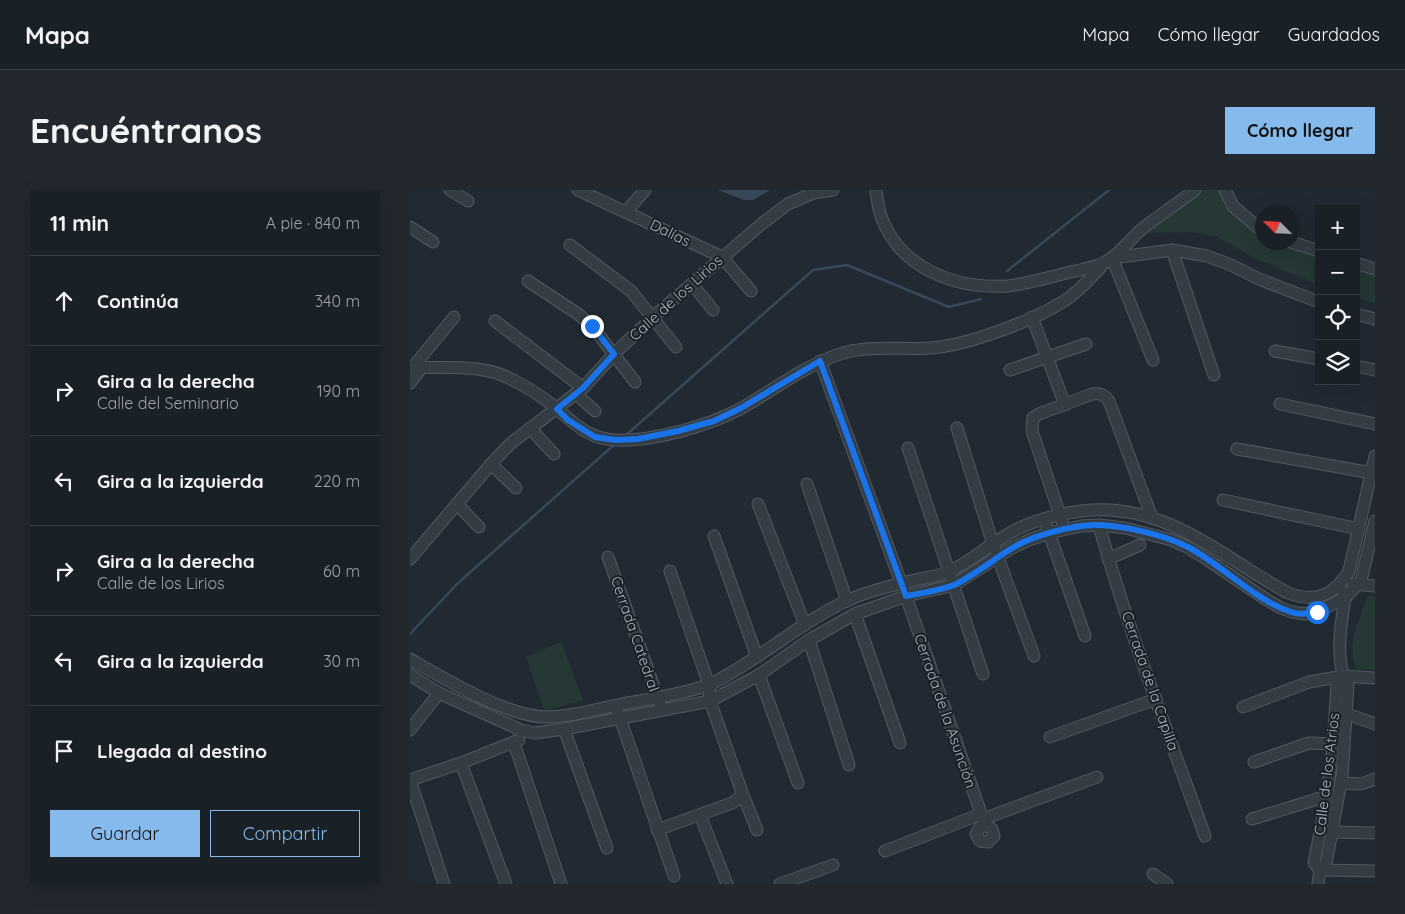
<!DOCTYPE html>
<html lang="es">
<head>
<meta charset="utf-8">
<style>
  :root { --surface:#192026; --page:#22282e; --text:#f1f3f6; --muted:#9fa3a7; --line:#373e43; --accent:#87baec }
  body { margin:0; font-family:Quicksand,sans-serif; background:var(--page); color:var(--text) }
  .controls { position:absolute; right:15px; top:15px; display:grid; overflow:hidden; border-radius:0px; box-shadow:0 5px 20px #0002 }
  .controls button { width:45px; height:45px; display:grid; place-items:center; padding:0; border:0; border-bottom:1px solid var(--line); background:var(--surface); color:var(--text); font:25px sans-serif }
  .compass { position:absolute; left:845px; top:15px; width:45px; height:45px; border-radius:50%; background:var(--surface); box-shadow:0 5px 20px #0002; rotate:294deg }
  .stop { position:absolute; width:15px; height:15px; margin:-11px; border:4px solid #1a73e8; border-radius:50%; background:#fff }
  .stop.end { background:#1a73e8; border-color:#fff; box-shadow:0 1px 5px #0008 }
  .list { margin:0; padding:0; list-style:none }
  h2 { display:flex; justify-content:space-between; align-items:center; height:65px; margin:0; padding:0 20px; font-size:21px }
  h2 small { font-size:16px; font-weight:400; color:var(--muted) }
  .list li { display:grid; grid-template-columns:32px 1fr auto; gap:15px; align-items:center; box-sizing:border-box; height:90px; padding:0 20px; border-top:1px solid var(--line) }
  .list b { display:block; font-size:19px; white-space:nowrap }
  .list p { margin:0; font-size:16px; white-space:nowrap; color:var(--muted) }
  .list em { font-size:16px; font-style:normal; color:var(--muted) }
  .actions { display:flex; gap:10px; padding:15px 20px }
  .actions a { flex:1; padding:11px 0; border:1px solid var(--accent); border-radius:0px; text-align:center; font-size:18px; color:var(--accent) }
  .actions .main { background:var(--accent); color:#111 }
  .icon { flex:none; width:28px; height:28px; fill:none; stroke:currentColor; stroke-width:2; stroke-linecap:round; stroke-linejoin:round }
  .map { position:relative; flex:none; width:965px; height:694px; overflow:hidden; border-radius:0px }
  header { display:flex; align-items:center; gap:30px; box-sizing:border-box; height:70px; padding:0 25px; background:var(--surface); border-bottom:1px solid var(--line) }
  header strong { font-size:24px }
  nav { display:flex; gap:28px; margin-inline-start:auto; font-size:18px }
  .intro { display:flex; align-items:center; justify-content:space-between; box-sizing:border-box; height:120px; padding:0 30px }
  h1 { margin:0; font-size:35px }
  .button { padding:12px 22px; border-radius:0px; background:var(--accent); color:#111; font-size:18px; font-weight:700 }
  main { display:flex; gap:30px; padding:0 30px }
  aside { flex:1; background:var(--surface); border-radius:0px; box-shadow:0 5px 20px #0002 }
  .map>svg:first-child { display:block }
  .green { fill:#253836 }
  .water { fill:#364859 }
  .lines { fill:none; stroke-linecap:round; stroke-linejoin:round }
  .stream { stroke:#364859; stroke-width:2.5 }
  .minor-casing { stroke:#515a62; stroke-width:13 }
  .minor { stroke:#343c44; stroke-width:11 }
  .route { stroke:#1a73e8; stroke-width:6 }
  .labels { text-anchor:middle; stroke-width:4; stroke-linejoin:round; paint-order:stroke }
  .street-label { font-size:15px; fill:#aeb7c1; stroke:#192128 }
</style>
</head>
<body>
<header>
<strong>Mapa</strong>
<nav><a>Mapa</a><a>Cómo llegar</a><a>Guardados</a></nav>
</header>
<div class="intro"><h1>Encuéntranos</h1><a class="button">Cómo llegar</a></div>
<main>
<aside>
<h2>11 min<small>A pie · 840 m</small></h2>
<ul class="list">
<li><svg class="icon" aria-label="ahead" viewBox="0 0 24 24"><path d="M12 20V5M6 11l6-6 6 6"/></svg><div><b>Continúa</b></div><em>340 m</em></li>
<li><svg class="icon" aria-label="right" viewBox="0 0 24 24"><path d="M7 20v-9h11M14 6l5 5-5 5"/></svg><div><b>Gira a la derecha</b><p>Calle del Seminario</p></div><em>190 m</em></li>
<li><svg class="icon" aria-label="left" viewBox="0 0 24 24"><path d="M17 20v-9H6M10 6l-5 5 5 5"/></svg><div><b>Gira a la izquierda</b></div><em>220 m</em></li>
<li><svg class="icon" aria-label="right" viewBox="0 0 24 24"><path d="M7 20v-9h11M14 6l5 5-5 5"/></svg><div><b>Gira a la derecha</b><p>Calle de los Lirios</p></div><em>60 m</em></li>
<li><svg class="icon" aria-label="left" viewBox="0 0 24 24"><path d="M17 20v-9H6M10 6l-5 5 5 5"/></svg><div><b>Gira a la izquierda</b></div><em>30 m</em></li>
<li><svg class="icon" aria-label="arrive" viewBox="0 0 24 24"><path d="M6 21V4h12l-3 4 3 4H6"/></svg><div><b>Llegada al destino</b></div></li>
</ul>
<div class="actions"><a class="main">Guardar</a><a>Compartir</a></div>
</aside>
<div class="map">
<svg width="965" height="694" viewBox="0 0 965 694">
  <rect width="100%" height="100%" fill="#212a33"/>
  <g class="green">
    <polygon points="783,0 811,0 852,37 852,52 882,52 909,59 909,95 846,69 806,46 783,42 734,43"/>
    <polygon points="946,71 965,77 965,113 946,108"/>
    <path d="M958,406H965V480L946,479C936,454 950,429 958,406Z"/>
    <polygon points="151,452 173,510 135,521 116,467"/>
  </g>
  <polygon class="water" points="308,0 360,0 343,10 334,10"/>
  <g class="lines">
    <g class="stream">
      <polyline points="597,81 699,0"/>
      <polyline points="215,246 403,80 437,75 539,117 571,109"/>
      <polyline points="0,444 48,393 205,254"/>
    </g>
    <defs>
      <g id="minor">
        <polyline points="40,0 58,11"/>
        <polyline points="168,0 312,67 341,101"/>
        <path d="M466,0C467,8 468,18 471,26C490,79 545,99 598,96C615,94 633,89 649,85C663,81 685,78 697,71C711,63 721,48 733,38C750,25 768,13 785,0"/>
        <polyline points="815,0 823,16 852,41"/>
        <polyline points="216,22 235,0"/>
        <polyline points="0,37 23,52"/>
        <polyline points="881,52 909,61"/>
        <polyline points="160,55 221,101 266,157"/>
        <polyline points="762,60 804,185"/>
        <polyline points="946,73 965,79"/>
        <polyline points="118,91 168,124 182,136 225,192"/>
        <polyline points="282,94 303,120"/>
        <polyline points="946,124 965,129"/>
        <polyline points="622,127 655,215"/>
        <polyline points="85,131 173,198"/>
        <polyline points="865,161 909,169"/>
        <polyline points="743,170 702,68 762,60 797,66 821,75 849,89 909,112"/>
        <polyline points="410,171 496,406 575,635"/>
        <polyline points="946,176 965,180"/>
        <path d="M0,177C34,179 70,173 101,189C117,197 133,207 146,218C165,234 179,249 205,250C241,252 298,236 330,219C362,201 391,178 427,165C458,154 489,160 521,158C559,155 629,129 660,107C673,97 684,85 695,72"/>
        <polyline points="3,177 44,127"/>
        <polyline points="600,180 676,154"/>
        <polyline points="0,193 12,177"/>
        <polyline points="166,204 185,221"/>
        <polyline points="870,214 965,234"/>
        <polyline points="120,238 144,264"/>
        <polyline points="547,238 583,354 624,466"/>
        <polyline points="498,258 573,484"/>
        <polyline points="827,259 962,283"/>
        <polyline points="81,274 106,298"/>
        <polyline points="397,294 437,411"/>
        <polyline points="813,310 949,339"/>
        <polyline points="348,314 395,435"/>
        <polyline points="48,315 69,337"/>
        <path d="M652,331L622,241L623,228L629,224L682,204C690,203 694,204 699,211L742,328"/>
        <path d="M689,335C718,440 758,543 795,646"/>
        <polyline points="637,337 675,446"/>
        <polyline points="304,346 347,467"/>
        <polyline points="198,367 250,514"/>
        <polyline points="0,369 81,274 100,254 173,198 204,164 243,127 354,32 378,14 403,3 423,0"/>
        <polyline points="698,369 730,355"/>
        <polyline points="260,381 299,495 300,511 333,605 347,640"/>
        <polyline points="943,394 965,396"/>
        <polyline points="445,424 490,553"/>
        <polyline points="399,450 439,575"/>
        <path d="M0,469C33,488 98,527 136,527C163,527 190,518 217,513C238,510 258,506 278,501C286,499 294,497 301,494C349,470 388,434 436,411C458,401 483,395 505,390C517,387 532,386 542,380C561,371 577,356 595,346C623,328 668,318 701,320C771,325 819,371 878,403C905,413 924,406 939,381L965,266"/>
        <polyline points="0,485 29,503 111,540 125,543 154,539 300,511 349,485 399,450 445,424 496,406 544,395 600,359 619,350 639,343 671,336 689,335 715,338 762,350 777,357 795,368 857,410 871,418 882,422 895,424 907,422 935,408 951,391 965,331"/>
        <polyline points="349,485 388,593"/>
        <polyline points="833,517 899,492 933,486 965,488"/>
        <polyline points="208,522 264,686"/>
        <polyline points="937,524 965,534"/>
        <polyline points="154,539 197,658"/>
        <polyline points="0,540 29,503"/>
        <polyline points="640,547 746,509"/>
        <polyline points="104,553 151,694"/>
        <polyline points="844,572 899,553 923,554"/>
        <polyline points="51,573 96,694"/>
        <polyline points="0,590 51,573 109,550"/>
        <polyline points="0,590 34,694"/>
        <polyline points="931,593 951,594 965,589"/>
        <polyline points="290,625 317,694"/>
        <polyline points="573,629 687,587"/>
        <polyline points="842,629 917,606"/>
        <polygon points="575,635 582,639 584,646 578,652 570,651 566,644 570,637"/>
        <polyline points="247,640 322,613 333,605"/>
        <polyline points="922,642 965,643"/>
        <polyline points="475,661 571,624"/>
        <polyline points="910,680 904,673 917,606 923,558 927,494 933,486"/>
        <polyline points="910,680 965,681"/>
        <polyline points="743,684 757,694"/>
        <polyline points="370,694 423,675"/>
        <path d="M908,694L910,680L916,674L932,586L938,495C924,472 931,434 935,408L933,402"/>
      </g>
    </defs>
    <use href="#minor" class="minor-casing"/>
    <use href="#minor" class="minor"/>
  </g>
  <g class="lines">
    <path class="route" d="M182,136L204,164L173,198L147,219L158,230L185,247L205,250L228,249L268,241L304,231L331,218L410,171L496,406C511,403 529,401 544,395C560,388 583,370 599,360C620,346 664,334 689,335C716,336 754,345 778,357C812,375 846,411 881,422C890,425 898,424 907,422"/>
  </g>
  <g class="labels">
    <g class="street-label">
      <text transform="translate(260 43) rotate(26)" y="5">Dalías</text>
      <text transform="translate(266 108) rotate(-42)" y="5">Calle de los Lirios</text>
      <text transform="translate(225 444) rotate(71)" y="5">Cerrada Catedral</text>
      <text transform="translate(740 491) rotate(71)" y="5">Cerrada de la Capilla</text>
      <text transform="translate(535 521) rotate(71)" y="5">Cerrada de la Asunción</text>
      <text transform="translate(917 584) rotate(-83)" y="5">Calle de los Atrios</text>
    </g>
  </g>
</svg>
<div class="controls">
<button>+</button>
<button>−</button>
<button><svg class="icon" aria-label="locate" viewBox="0 0 24 24"><circle cx="12" cy="12" r="6"/><path d="M12 2v4M12 18v4M2 12h4M18 12h4"/></svg></button>
<button><svg class="icon" aria-label="layers" viewBox="0 0 24 24"><path d="M12 4l9 5-9 5-9-5zM3 14l9 5 9-5"/></svg></button>
</div>
<svg class="compass" viewBox="-18 -18 36 36"><path d="M0-13l5 13h-10z" fill="#e53935"/><path d="M0 13l5-13h-10z" fill="#9fa3a7"/></svg>
<div class="stop" style="left:907px;top:422px"></div>
<div class="stop end" style="left:182px;top:136px"></div>
</div>
</main>
</body>
</html>
